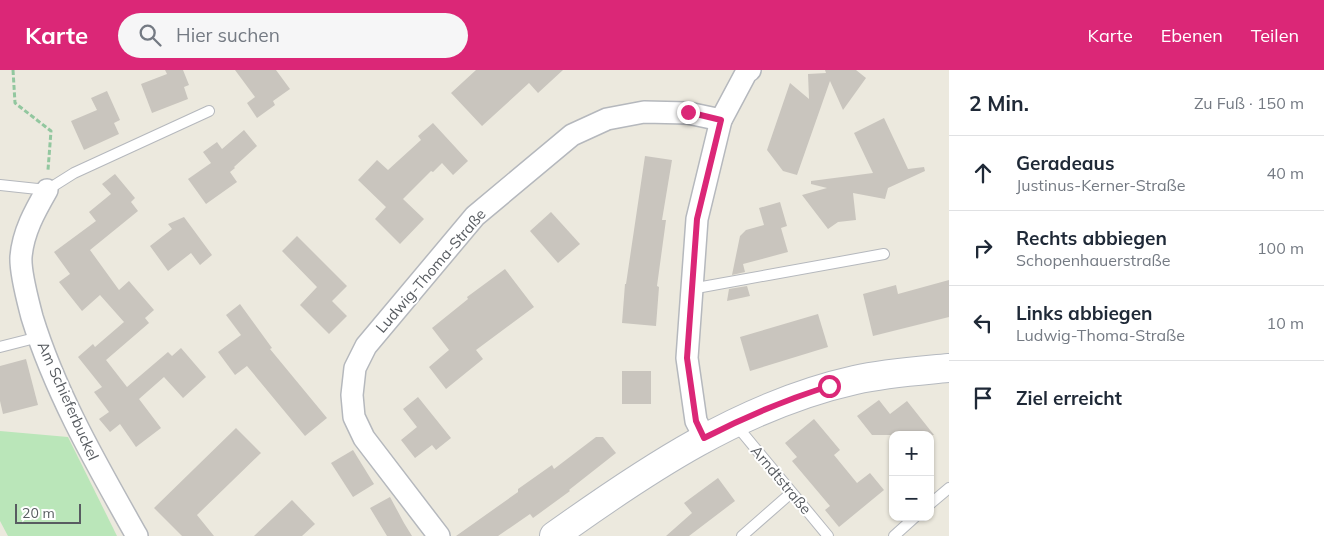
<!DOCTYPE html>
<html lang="de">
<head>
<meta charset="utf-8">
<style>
  :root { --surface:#fff; --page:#f6f6f7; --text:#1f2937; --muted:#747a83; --line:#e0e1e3; --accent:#db2777 }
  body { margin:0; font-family:Mulish,sans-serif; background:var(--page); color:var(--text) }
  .controls { position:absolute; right:15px; bottom:15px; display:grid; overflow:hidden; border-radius:10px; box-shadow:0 1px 4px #0004 }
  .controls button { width:45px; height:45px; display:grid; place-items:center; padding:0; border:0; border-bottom:1px solid var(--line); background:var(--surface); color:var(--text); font:25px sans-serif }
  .scale { position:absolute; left:15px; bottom:12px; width:66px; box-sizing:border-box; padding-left:5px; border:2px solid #585c61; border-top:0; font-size:14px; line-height:18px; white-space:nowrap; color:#585c61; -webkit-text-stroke:4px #fff; paint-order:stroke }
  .stop { position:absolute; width:15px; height:15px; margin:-11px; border:4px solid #db2777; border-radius:50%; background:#fff }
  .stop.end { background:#db2777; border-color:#fff; box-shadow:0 1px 5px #0008 }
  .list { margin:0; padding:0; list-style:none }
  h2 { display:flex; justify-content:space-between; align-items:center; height:65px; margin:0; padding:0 20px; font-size:21px }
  h2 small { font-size:16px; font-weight:400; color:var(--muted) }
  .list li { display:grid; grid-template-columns:32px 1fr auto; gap:15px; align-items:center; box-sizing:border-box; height:75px; padding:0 20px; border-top:1px solid var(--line) }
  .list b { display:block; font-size:19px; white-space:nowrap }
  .list p { margin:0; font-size:16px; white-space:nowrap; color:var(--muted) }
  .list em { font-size:16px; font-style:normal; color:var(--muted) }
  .icon { flex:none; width:28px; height:28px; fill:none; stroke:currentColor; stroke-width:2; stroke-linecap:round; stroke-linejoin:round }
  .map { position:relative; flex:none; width:949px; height:466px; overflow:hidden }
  header { display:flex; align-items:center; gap:30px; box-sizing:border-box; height:70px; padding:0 25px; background:var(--accent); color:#fff }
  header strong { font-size:24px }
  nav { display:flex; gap:28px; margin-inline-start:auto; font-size:18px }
  .search { width:350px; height:45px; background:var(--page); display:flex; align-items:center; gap:12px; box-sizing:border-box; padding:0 18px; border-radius:28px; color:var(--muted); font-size:19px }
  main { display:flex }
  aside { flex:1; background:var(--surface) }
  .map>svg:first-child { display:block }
  .green { fill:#bae6b9 }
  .building { fill:#c9c5be }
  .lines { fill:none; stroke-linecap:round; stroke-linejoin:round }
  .lane-casing { stroke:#b5b8bd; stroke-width:12 }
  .street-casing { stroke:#b5b8bd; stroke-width:24 }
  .secondary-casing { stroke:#b5b9bf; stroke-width:30 }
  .path { stroke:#92c79f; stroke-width:3; stroke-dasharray:5 2.5; stroke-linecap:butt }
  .lane { stroke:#fff; stroke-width:10 }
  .street { stroke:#fff; stroke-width:21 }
  .secondary { stroke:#fff; stroke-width:28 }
  .route { stroke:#db2777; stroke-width:6 }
  .labels { text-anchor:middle; stroke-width:4; stroke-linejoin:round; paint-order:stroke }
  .street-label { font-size:15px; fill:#585c61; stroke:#fff }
</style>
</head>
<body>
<header>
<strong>Karte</strong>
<div class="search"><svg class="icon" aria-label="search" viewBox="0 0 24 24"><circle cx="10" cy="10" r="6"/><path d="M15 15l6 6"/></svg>Hier suchen</div>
<nav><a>Karte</a><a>Ebenen</a><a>Teilen</a></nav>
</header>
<main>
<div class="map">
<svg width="949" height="466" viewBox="0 0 949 466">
  <rect width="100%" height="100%" fill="#ece9de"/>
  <polygon class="green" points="0,361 68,367 117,466 8,466 0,451"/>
  <g class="building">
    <polygon points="165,0 183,0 189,15 184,17 188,29 152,43 141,14 167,4"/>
    <polygon points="235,0 276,0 290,19 273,31 275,35 257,48 247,33 255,27"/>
    <polygon points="476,0 563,0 538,23 529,13 482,56 451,23"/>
    <polygon points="825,0 856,0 866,8 843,40 830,11 797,105 783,101 767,80 790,13 809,29 808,4 826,3"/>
    <polygon points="107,21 120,50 114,53 119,64 84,80 71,51 97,40 91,28"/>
    <polygon points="884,48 908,99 924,97 925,101 888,118 885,129 853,123 856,150 838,152 828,159 802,125 827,118 811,114 811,111 873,103 854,63"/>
    <polygon points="433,53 468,91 453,105 442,93 433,102 431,101 403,129 424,149 400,174 375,149 386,137 358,110 377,90 388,100 421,70 418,66"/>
    <polygon points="244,60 257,76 234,97 235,98 230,102 237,112 206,134 188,109 211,93 203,82 217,72 222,79"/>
    <polygon points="645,86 672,90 662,150 666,150 657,216 659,217 656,256 622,253 625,214 626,214"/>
    <polygon points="115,104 135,128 131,132 138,141 90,180 119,220 129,211 154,240 145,248 149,253 106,290 127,317 168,282 172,286 181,278 206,307 183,328 164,307 139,329 161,358 136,377 120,354 110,362 99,349 109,342 94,322 102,317 78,287 93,274 95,277 124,252 100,225 82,241 59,212 70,204 54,182 96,151 89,142 111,124 102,114"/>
    <polygon points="780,132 787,156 781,158 788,182 743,194 745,202 732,205 740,166 746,160 764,155 759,138"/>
    <polygon points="551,142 580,174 558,193 530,161"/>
    <polygon points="184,147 212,185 200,195 191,183 168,201 150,176 172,159 168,154"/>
    <polygon points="297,166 347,216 332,231 347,246 329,264 300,235 317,217 282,181"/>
    <polygon points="505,199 534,237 476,280 483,289 446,319 429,297 449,280 432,258 468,229 467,227"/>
    <polygon points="949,210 949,247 873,266 863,224 896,215 898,224"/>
    <polygon points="747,216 750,226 727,231 729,219"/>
    <polygon points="240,234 272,278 270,279 327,348 305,366 247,296 235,305 218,282 241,265 226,245"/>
    <polygon points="818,244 828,277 750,301 740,267"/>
    <polygon points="26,289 38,335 3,344 0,331 0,296"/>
    <rect x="622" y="301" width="29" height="33"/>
    <polygon points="418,327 451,368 436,380 432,375 415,388 401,370 417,357 403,339"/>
    <polygon points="879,330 890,344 907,331 934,365 872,365 857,346"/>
    <polygon points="814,349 840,380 834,385 857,413 870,403 884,420 839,457 825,440 830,436 792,391 797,387 785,373"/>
    <polygon points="236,358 261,383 197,445 214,466 182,466 154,438"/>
    <polygon points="596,367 603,367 616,383 569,420 570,421 533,448 530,444 498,466 456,466 518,422 518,419 552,395 554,399"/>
    <polygon points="353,380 374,414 353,427 331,393"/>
    <polygon points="718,408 735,431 689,466 666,466 692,443 684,433"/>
    <polygon points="390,427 404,453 412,466 387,466 370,438"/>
    <polygon points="292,430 315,454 302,466 254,466"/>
  </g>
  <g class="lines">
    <defs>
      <g id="lane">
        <polyline points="0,115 47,120 74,103 209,41"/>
        <polyline points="691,219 884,184"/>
        <polyline points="0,277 39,267"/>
        <polyline points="736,355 828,466"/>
        <polyline points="930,434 949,418"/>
        <polyline points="742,466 791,423"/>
        <polyline points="894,466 915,447"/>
      </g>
      <g id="street">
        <path d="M47,120C35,141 23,162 21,187C20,203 28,231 32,247C56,325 97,395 137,466"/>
        <polyline points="705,368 696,351 687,288 697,149 721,50 746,3 750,0"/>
        <polyline points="439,466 364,368 354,347 352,325 355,298 366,276 475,146 572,65 607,49 644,42 688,43 721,50"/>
      </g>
      <path id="secondary" d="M554,466C646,400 743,335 855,310C886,303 918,301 949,298"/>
    </defs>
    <use href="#lane" class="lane-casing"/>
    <use href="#street" class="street-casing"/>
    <use href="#secondary" class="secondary-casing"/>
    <polyline class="path" points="13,0 15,33 51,61 48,100"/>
    <use href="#lane" class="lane"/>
    <use href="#street" class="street"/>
    <use href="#secondary" class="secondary"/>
  </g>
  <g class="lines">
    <path class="route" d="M688,42L721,50L697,149L687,288L696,351L704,368C745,347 785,330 829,316"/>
  </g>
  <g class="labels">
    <g class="street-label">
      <text transform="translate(431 201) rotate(-49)" y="5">Ludwig-Thoma-Straße</text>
      <text transform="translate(68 331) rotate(66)" y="5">Am Schieferbuckel</text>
      <text transform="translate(781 410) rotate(50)" y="5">Arndtstraße</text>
    </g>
  </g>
</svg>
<div class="controls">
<button>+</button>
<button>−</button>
</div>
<div class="scale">20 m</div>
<div class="stop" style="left:829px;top:316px"></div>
<div class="stop end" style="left:688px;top:42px"></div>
</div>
<aside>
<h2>2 Min.<small>Zu Fuß · 150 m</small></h2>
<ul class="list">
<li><svg class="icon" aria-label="ahead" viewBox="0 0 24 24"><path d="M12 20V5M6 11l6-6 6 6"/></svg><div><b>Geradeaus</b><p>Justinus-Kerner-Straße</p></div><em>40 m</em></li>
<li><svg class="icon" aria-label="right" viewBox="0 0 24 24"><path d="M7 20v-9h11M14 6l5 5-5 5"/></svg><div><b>Rechts abbiegen</b><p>Schopenhauerstraße</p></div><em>100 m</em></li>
<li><svg class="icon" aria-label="left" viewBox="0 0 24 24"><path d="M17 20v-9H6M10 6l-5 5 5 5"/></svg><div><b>Links abbiegen</b><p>Ludwig-Thoma-Straße</p></div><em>10 m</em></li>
<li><svg class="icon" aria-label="arrive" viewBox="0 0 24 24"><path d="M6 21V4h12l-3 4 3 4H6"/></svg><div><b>Ziel erreicht</b></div></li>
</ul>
</aside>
</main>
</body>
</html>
